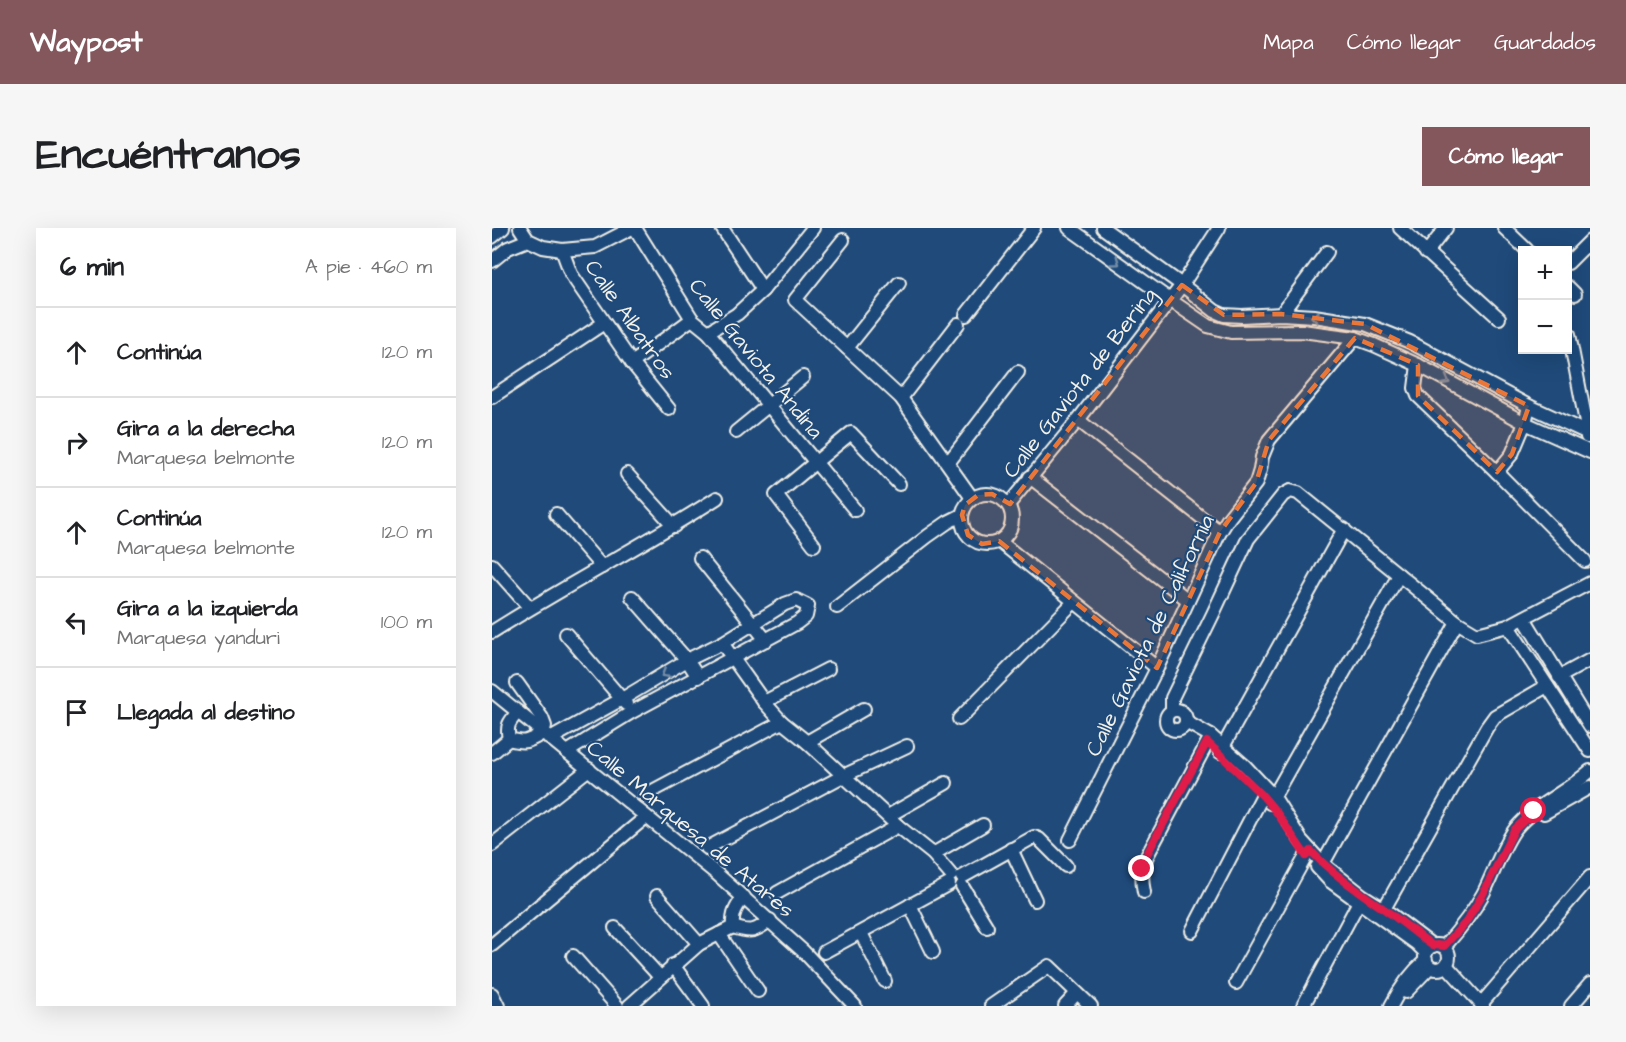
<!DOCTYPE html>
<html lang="es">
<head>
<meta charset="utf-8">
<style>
  :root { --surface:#fff; --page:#f6f6f6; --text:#202124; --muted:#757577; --line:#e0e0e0; --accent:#84575d }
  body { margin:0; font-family:"Architects Daughter",sans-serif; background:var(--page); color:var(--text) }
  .controls { position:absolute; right:18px; top:18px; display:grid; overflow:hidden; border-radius:0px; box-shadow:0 6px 24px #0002 }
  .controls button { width:54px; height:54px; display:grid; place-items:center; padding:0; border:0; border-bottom:2px solid var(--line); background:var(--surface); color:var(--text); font:30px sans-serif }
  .stop { position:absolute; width:18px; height:18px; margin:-14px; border:4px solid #e11d48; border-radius:50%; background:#fff }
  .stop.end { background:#e11d48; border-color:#fff; box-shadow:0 2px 6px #0008 }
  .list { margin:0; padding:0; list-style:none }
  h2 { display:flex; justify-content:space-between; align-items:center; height:78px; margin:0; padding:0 24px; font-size:26px }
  h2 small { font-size:20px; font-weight:400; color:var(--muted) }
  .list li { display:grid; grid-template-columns:39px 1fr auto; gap:18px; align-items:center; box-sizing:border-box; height:90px; padding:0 24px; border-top:2px solid var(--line) }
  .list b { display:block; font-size:22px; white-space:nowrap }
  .list p { margin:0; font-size:20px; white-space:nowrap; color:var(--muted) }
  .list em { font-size:20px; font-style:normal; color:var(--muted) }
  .icon { flex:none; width:33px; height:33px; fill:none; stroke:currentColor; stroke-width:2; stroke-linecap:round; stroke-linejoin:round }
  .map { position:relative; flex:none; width:1098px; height:778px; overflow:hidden; border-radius:0px }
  header { display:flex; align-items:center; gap:36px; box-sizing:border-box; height:84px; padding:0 30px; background:var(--accent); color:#fff }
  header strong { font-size:28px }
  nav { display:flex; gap:33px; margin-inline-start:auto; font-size:21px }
  .intro { display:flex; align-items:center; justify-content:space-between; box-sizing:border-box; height:144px; padding:0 36px }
  h1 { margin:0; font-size:42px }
  .button { padding:15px 27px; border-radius:0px; background:var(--accent); color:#fff; font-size:21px; font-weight:700 }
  main { display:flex; gap:36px; padding:0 36px }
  aside { flex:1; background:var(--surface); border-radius:0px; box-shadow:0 6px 24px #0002 }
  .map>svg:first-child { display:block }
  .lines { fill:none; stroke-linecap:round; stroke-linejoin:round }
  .minor-casing { stroke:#f4f1e8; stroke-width:16 }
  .minor { stroke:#1f4a7a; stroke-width:12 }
  .oneway { stroke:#748da6 }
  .route { stroke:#e11d48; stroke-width:8 }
  .marked { fill:#ea7738; fill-opacity:0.2; stroke:#ea7738; stroke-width:4.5; stroke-dasharray:12 8; stroke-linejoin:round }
  .labels { text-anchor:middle; stroke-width:4.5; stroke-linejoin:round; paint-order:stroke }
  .street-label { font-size:22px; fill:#f4f1e8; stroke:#1f4a7a }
</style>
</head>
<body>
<header>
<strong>Waypost</strong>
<nav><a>Mapa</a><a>Cómo llegar</a><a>Guardados</a></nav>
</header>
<div class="intro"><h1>Encuéntranos</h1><a class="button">Cómo llegar</a></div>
<main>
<aside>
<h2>6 min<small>A pie · 460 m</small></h2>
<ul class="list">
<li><svg class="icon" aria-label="ahead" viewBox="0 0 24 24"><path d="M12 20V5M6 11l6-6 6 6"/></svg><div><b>Continúa</b></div><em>120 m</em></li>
<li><svg class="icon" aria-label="right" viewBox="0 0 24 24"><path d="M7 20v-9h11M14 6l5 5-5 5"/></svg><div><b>Gira a la derecha</b><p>Marquesa belmonte</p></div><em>120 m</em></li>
<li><svg class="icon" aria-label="ahead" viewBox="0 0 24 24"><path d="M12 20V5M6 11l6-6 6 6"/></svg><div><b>Continúa</b><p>Marquesa belmonte</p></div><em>120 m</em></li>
<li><svg class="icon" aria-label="left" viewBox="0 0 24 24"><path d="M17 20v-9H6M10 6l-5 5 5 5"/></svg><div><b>Gira a la izquierda</b><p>Marquesa yanduri</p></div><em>100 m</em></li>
<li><svg class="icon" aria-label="arrive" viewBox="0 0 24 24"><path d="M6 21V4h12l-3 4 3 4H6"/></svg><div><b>Llegada al destino</b></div></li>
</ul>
</aside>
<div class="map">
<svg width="1098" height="778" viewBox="0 0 1098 778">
  <rect width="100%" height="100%" fill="#1f4a7a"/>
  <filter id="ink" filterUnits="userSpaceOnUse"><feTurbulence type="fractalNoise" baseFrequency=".0167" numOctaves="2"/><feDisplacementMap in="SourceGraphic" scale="12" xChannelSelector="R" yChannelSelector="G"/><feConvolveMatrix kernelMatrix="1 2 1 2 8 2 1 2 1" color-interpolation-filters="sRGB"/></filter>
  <g filter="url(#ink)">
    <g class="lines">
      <defs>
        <g id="minor">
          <polyline points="28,0 36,12 51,19 70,22 103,19 140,0"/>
          <polyline points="143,0 200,91 216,104 363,282"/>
          <polyline points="230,0 271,62"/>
          <polyline points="577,0 678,72 716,98 739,104 810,103 863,110 882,117 926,137 1033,195 1098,224"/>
          <polyline points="611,0 690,57 723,83 732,87 750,88 789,86 822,88 873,96 918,114 1037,178 1098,206"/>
          <polyline points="908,0 1007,90"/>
          <polyline points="1012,0 1035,22"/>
          <polyline points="0,9 11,0"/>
          <polyline points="351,12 303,72 409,170 480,270"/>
          <polyline points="70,22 79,46 140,135 177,181"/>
          <polyline points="934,25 954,0"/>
          <polyline points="0,33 16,20 36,12"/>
          <polyline points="1076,35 1098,13"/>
          <polyline points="1076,59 1083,66"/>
          <polyline points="789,86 835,24"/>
          <polyline points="474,87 542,0"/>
          <polyline points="216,104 245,86 271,62 321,0"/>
          <polyline points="1077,106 1096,205 1095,209"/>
          <polyline points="355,120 407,55"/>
          <polyline points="140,135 200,91"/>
          <polyline points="926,137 923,160 926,168 1005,244 1093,333"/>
          <polyline points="0,169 112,95"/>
          <polyline points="409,170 466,96"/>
          <polyline points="586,192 728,304"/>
          <polyline points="244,204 311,149"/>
          <polyline points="456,235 526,144"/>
          <polyline points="1005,244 1020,226 1033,195 1037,178"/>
          <polyline points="135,246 182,298"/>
          <polyline points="538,249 696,372"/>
          <circle cx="495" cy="291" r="25"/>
          <polyline points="516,277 586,192 690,57 727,0"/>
          <polyline points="64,286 110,339"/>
          <polyline points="507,313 665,440"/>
          <polyline points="322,317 284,267 359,205 407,256"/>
          <polyline points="208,330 274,412"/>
          <polyline points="0,337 38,380"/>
          <polyline points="140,369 195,432 206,449"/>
          <polyline points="345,379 436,308 456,294 470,287"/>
          <polyline points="1032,390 1098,498"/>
          <polyline points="1016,398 1098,523"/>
          <path d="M0,404C74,357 152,317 225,270"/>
          <polyline points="74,406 134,476"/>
          <polyline points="230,415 272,474 290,494 315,514 406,598 441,626 459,647"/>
          <polyline points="1067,449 1098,432"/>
          <polyline points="0,463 225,646 312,724 363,778"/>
          <polyline points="272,474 336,441"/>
          <circle cx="684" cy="492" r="10"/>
          <polyline points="680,482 680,470 721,386 756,311 791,267 798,263 806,265 965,394 985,406 1016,398 1098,355"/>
          <polyline points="467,491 582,374"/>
          <polyline points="694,494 719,508 753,538 782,569 809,612 831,636 870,667 892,681 941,718"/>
          <path d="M17,511C34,516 37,513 51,505L53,498L50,490L25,455"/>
          <path d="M17,511C14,498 17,494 26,484"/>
          <polyline points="58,511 130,471 195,432 230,415 293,376 304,372 316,378 314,388 305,395 140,484 75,524"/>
          <polyline points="315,514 372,481"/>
          <polyline points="728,524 852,301"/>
          <polyline points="0,525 17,511"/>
          <polyline points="153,567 290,494"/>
          <polyline points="778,575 907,347"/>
          <polyline points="1052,585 1098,559"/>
          <polyline points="396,588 454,555"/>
          <polyline points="578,612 665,440 728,304 736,291 764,255 768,242 770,229 777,212 863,110"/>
          <polyline points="0,617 97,541"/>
          <polyline points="215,620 351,548 415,518"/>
          <polyline points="519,621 543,672"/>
          <polyline points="441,626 491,597"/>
          <polyline points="825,639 838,653 925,716 934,725"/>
          <polyline points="828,641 965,394"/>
          <polyline points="470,649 542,609 547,611 574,638"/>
          <polyline points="470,658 495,699"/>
          <path d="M652,664C649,650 650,641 655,628L719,508"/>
          <polyline points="285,665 406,598"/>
          <polyline points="165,668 207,716"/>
          <polyline points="418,677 441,724"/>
          <polyline points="888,688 995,499 1003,488 1055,458"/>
          <path d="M241,699C259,705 263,704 278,692"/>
          <path d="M241,699C240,685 244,679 252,669"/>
          <polyline points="123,700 168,749"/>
          <polyline points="700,703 774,561"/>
          <polyline points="369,705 393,753"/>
          <polyline points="227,706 266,763"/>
          <circle cx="945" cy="729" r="12"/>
          <polyline points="0,717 154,589"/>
          <path d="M953,718C967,702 980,686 991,666C1001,647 1011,616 1024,600C1044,576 1075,564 1098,543"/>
          <polyline points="332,724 457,656"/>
          <polyline points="81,728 125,778"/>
          <polyline points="181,737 211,778"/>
          <polyline points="954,737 991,778"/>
          <polyline points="744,755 814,628 819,623"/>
          <polyline points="914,764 938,739"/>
          <polyline points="0,766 6,778"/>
          <polyline points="989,776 1098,649"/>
          <polyline points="137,778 207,716 241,699"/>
          <polyline points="499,778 557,738 599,778"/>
          <polyline points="573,778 585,765"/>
          <polyline points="811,778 870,668"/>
          <path d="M899,778C908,760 919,745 934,732"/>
          <polyline points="1079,778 1098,756"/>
        </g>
      </defs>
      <use href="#minor" class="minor-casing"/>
      <use href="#minor" class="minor"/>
    </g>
    <defs><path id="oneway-chevron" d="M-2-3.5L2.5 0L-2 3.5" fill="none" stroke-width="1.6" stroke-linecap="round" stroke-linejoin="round" transform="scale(1.5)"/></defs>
    <g class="oneway">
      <use href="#oneway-chevron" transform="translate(624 34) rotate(36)"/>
      <use href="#oneway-chevron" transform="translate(823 89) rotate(-173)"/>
      <use href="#oneway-chevron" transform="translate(954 153) rotate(28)"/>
      <use href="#oneway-chevron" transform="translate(173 446) rotate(149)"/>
    </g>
  </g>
  <g class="lines" filter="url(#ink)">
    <path class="route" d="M650,641L654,628L715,514L770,567L785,585L814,628L819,623C840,646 866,663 892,681C909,693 925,706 941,718L945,717L952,718L974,694L991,666L1022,602L1042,583"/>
  </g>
  <path class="marked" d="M690,57L732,87L789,86L873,96L1037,178L1020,226L1005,244L926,168V137L863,110L777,212L764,255L728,304L665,440L507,313L490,316L476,307L470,287L473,277L486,267L500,266L518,276Z"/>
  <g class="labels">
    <g class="street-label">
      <text transform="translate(139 91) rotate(55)" y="8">Calle Albatros</text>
      <text transform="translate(265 130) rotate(51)" y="8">Calle Gaviota Andina</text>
      <text transform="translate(587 154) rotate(-52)" y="8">Calle Gaviota de Bering</text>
      <text transform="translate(657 407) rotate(-64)" y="8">Calle Gaviota de California</text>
      <text transform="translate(199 600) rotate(40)" y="8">Calle Marquesa de Atares</text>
    </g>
  </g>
</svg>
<div class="controls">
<button>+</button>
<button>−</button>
</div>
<div class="stop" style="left:1042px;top:583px"></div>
<div class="stop end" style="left:650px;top:641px"></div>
</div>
</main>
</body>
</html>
